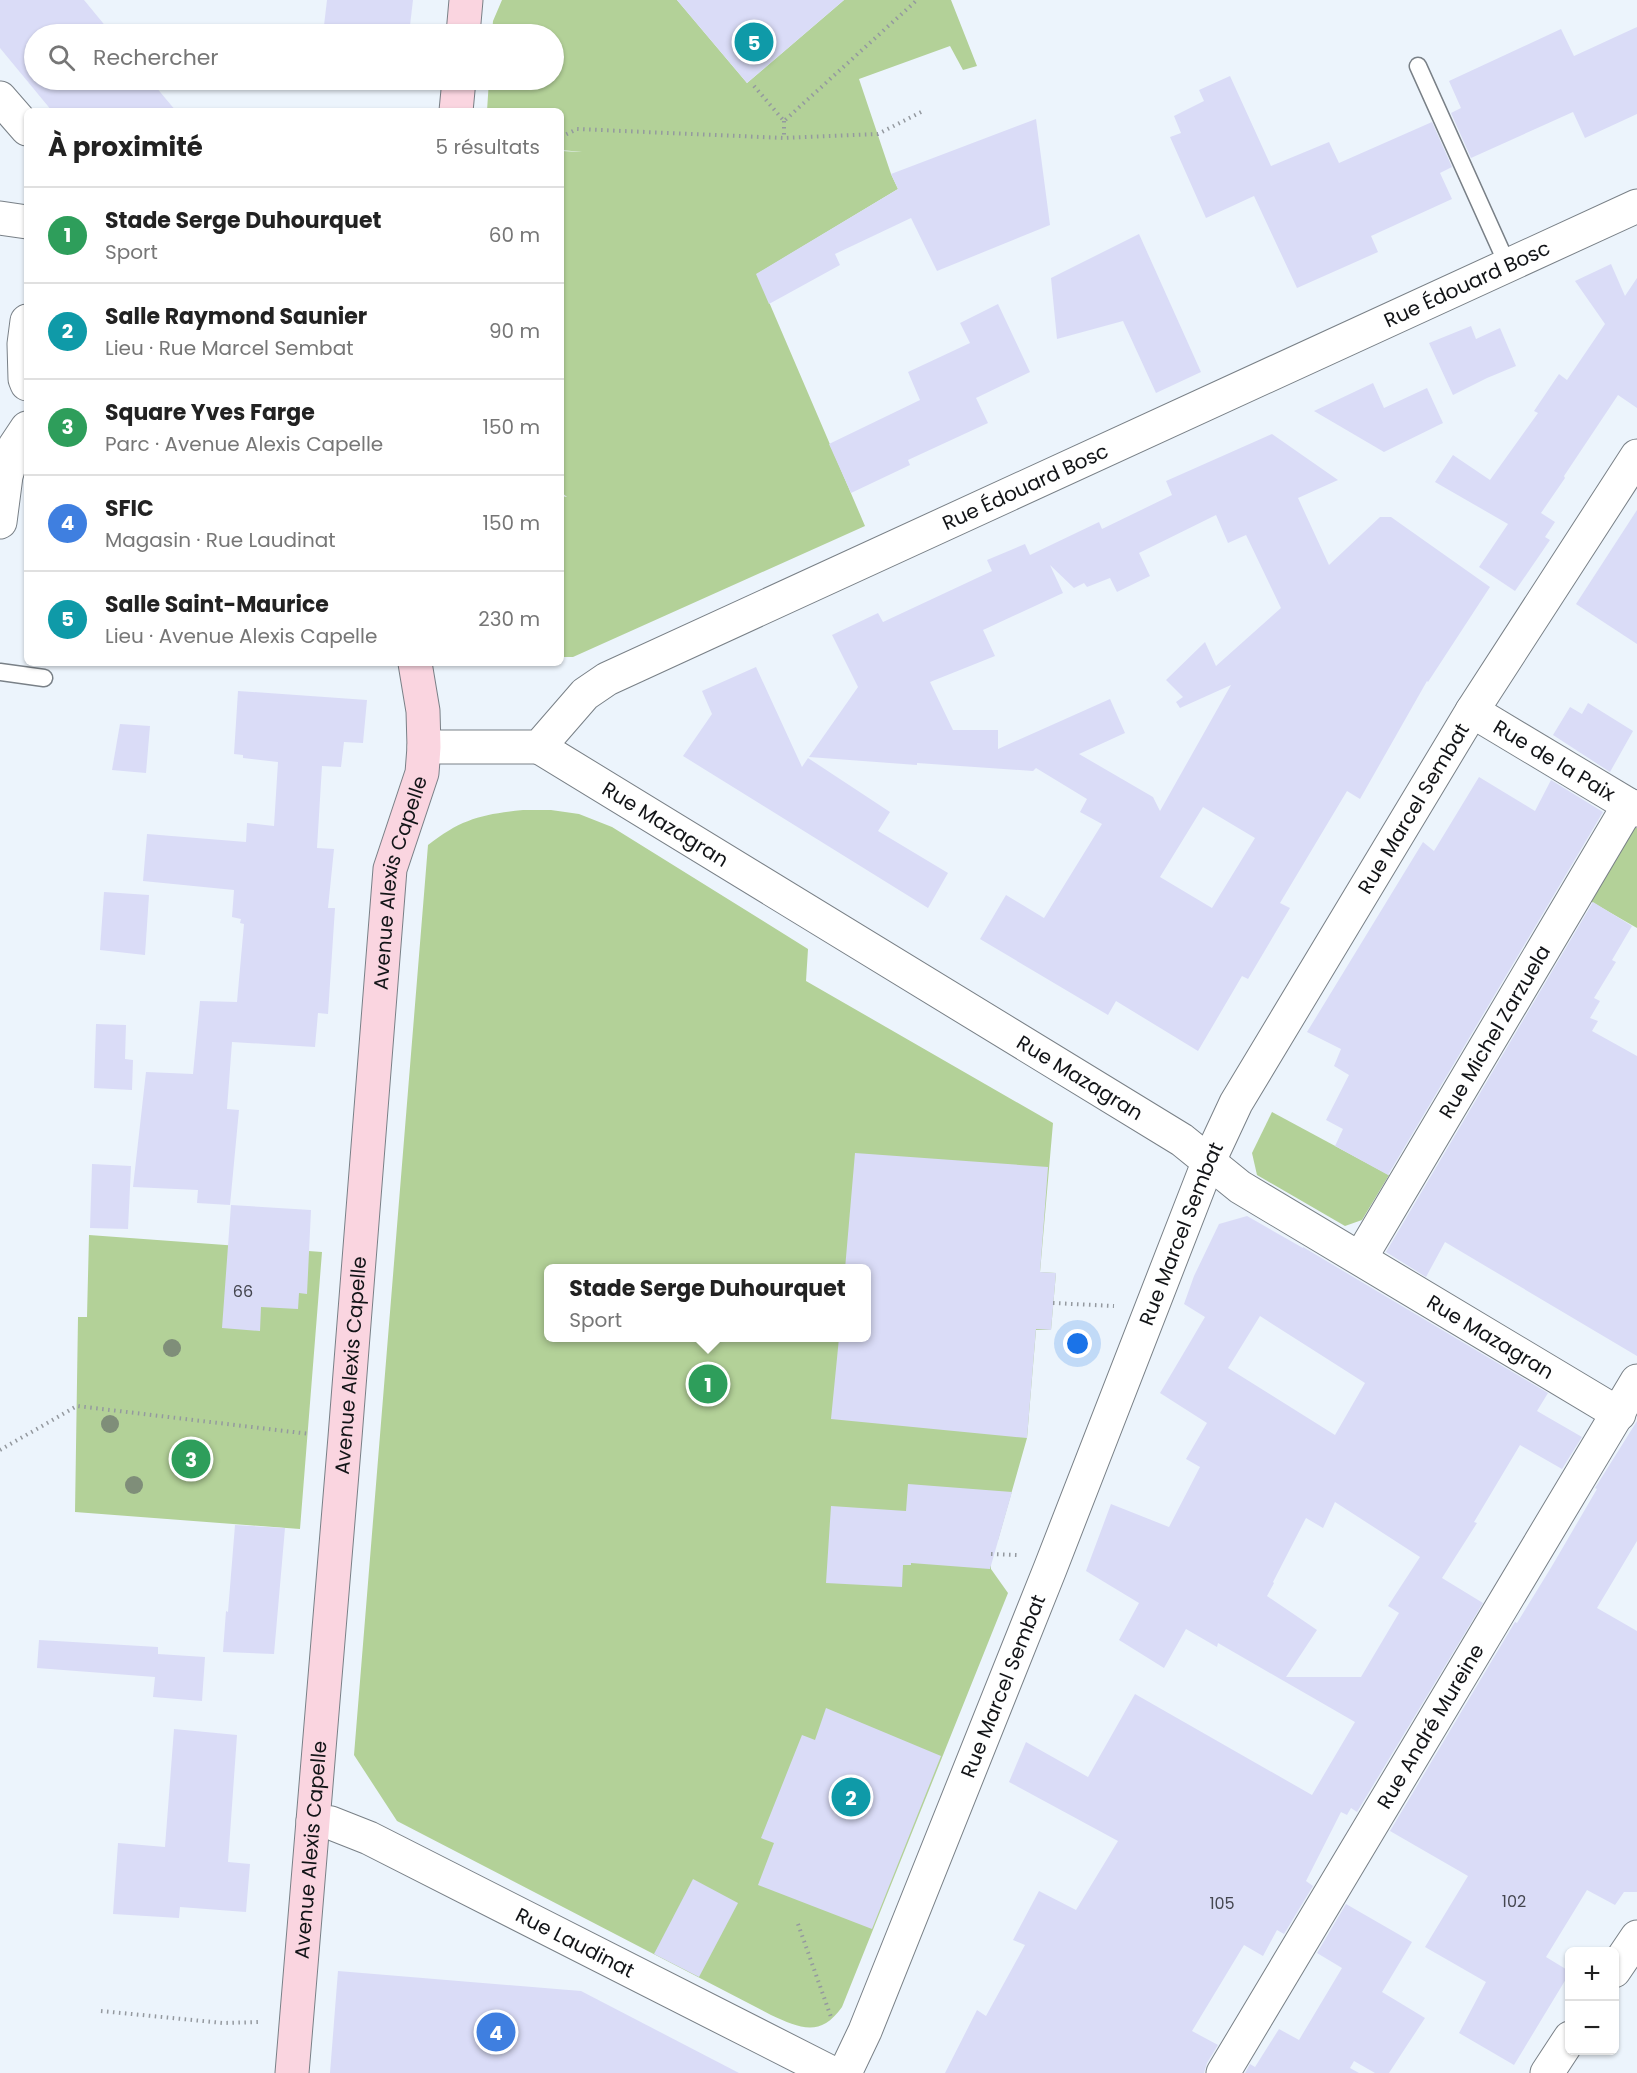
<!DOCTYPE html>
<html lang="fr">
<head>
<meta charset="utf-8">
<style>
  :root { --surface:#fff; --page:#f6f6f6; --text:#222; --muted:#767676; --line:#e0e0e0; --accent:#b45309 }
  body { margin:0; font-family:Poppins,sans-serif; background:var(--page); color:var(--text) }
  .controls { position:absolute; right:18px; bottom:18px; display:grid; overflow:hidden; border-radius:9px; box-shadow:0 2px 4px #0004 }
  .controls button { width:54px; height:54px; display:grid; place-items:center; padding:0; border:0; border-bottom:2px solid var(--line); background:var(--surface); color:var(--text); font:30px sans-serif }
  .you { position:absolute; left:1078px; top:1344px; width:21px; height:21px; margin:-15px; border:4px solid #fff; border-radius:50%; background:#1a73e8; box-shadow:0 0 0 9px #1a73e833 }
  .badge { display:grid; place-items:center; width:39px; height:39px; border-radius:50%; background:var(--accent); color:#fff; font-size:20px; font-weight:700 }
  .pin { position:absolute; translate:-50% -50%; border:3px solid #fff; box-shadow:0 2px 6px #0006 }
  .popup { position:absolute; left:544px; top:1264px; width:327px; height:78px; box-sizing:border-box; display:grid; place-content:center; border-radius:9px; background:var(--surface); filter:drop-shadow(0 2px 4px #0005); font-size:20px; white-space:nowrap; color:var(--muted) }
  .popup b { font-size:22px; color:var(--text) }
  .popup::after { content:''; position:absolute; left:50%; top:100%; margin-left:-12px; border:12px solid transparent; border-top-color:var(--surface) }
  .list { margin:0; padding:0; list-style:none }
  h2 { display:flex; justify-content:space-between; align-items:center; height:78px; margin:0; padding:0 24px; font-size:26px }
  h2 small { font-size:20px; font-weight:400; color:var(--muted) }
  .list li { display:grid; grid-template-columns:39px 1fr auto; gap:18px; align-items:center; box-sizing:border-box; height:96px; padding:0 24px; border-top:2px solid var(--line) }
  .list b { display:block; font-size:22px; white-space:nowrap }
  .list p { margin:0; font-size:20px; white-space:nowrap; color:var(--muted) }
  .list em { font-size:20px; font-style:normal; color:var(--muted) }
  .icon { flex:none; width:33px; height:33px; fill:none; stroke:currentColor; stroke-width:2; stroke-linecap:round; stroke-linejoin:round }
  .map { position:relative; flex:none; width:1637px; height:2073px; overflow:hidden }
  .search { position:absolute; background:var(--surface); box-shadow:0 2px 4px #0004; left:24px; top:24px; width:540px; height:66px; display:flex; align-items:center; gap:15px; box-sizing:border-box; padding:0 21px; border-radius:33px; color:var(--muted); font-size:22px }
  .panel { position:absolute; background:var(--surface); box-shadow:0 2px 4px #0004; left:24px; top:108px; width:540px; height:558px; border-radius:9px }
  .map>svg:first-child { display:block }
  .green { fill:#b3d198; fill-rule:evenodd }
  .building { fill:#dadcf7; fill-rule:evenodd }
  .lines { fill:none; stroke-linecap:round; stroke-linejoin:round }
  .lane-casing { stroke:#798087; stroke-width:19 }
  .street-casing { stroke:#798087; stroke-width:35 }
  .secondary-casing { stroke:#798087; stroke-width:35 }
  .path { stroke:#94999f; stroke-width:4; stroke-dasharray:1.5 4.5; stroke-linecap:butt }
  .lane { stroke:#fff; stroke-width:16 }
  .street { stroke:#fff; stroke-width:33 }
  .secondary { stroke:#fad5e0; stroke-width:33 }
  .tree { fill:#7f8e79 }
  .labels { text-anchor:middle; stroke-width:4.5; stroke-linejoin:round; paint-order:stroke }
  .number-label { font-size:16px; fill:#44464f }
  .street-label { font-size:20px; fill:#121417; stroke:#fff }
</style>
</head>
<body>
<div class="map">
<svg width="1637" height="2073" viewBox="0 0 1637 2073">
  <rect width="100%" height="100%" fill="#ecf4fc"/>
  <g class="green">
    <polygon points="502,0 677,0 747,83 844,0 951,0 977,66 963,70 950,46 859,79 891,174 898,189 757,274 865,526 573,657 561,657 561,496 567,497 561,492 561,151 582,152 561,150 561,111 487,111 489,80 554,80 554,34 492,34 493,21"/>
    <path d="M523,810H551L579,814L612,827L808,949L806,981L1053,1123L1040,1272L1056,1273L1051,1330H1036L1027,1438L998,1540L991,1539V1569L1008,1593L842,2007C820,2038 800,2028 771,2015L397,1821L354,1755L428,845C461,819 482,814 523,810ZM549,1268H867V1338H549Z"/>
    <polygon points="1634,827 1637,828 1637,928 1590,901"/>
    <polygon points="1272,1112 1389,1175 1362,1220 1345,1226 1257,1175 1252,1153"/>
    <polygon points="89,1235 322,1252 300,1529 75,1512 78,1317 87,1317"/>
  </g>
  <g class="building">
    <polygon points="0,0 84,0 112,34 34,34 34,80 150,80 176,111 52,111 0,48"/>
    <polygon points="327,0 413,0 409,34 323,34"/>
    <polygon points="677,0 844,0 747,83"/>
    <polygon points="1637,27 1637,114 1585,138 1573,112 1471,158 1451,113 1461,108 1449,81 1561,29 1574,56"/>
    <polygon points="1230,76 1271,166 1329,142 1339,163 1432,122 1452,167 1440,173 1452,199 1371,236 1378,252 1297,288 1254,196 1206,218 1170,137 1181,133 1174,116 1204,101 1199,90"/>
    <polygon points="1036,119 1050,225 937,271 911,218 835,254 840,265 769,304 756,274 898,189 891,174"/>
    <polygon points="1139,234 1201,372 1156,393 1123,321 1057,339 1051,278"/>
    <polygon points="1611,264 1625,296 1637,278 1637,408 1618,395 1564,476 1565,478 1541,513 1555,522 1545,537 1550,540 1515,591 1479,567 1508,524 1435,482 1453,455 1490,480 1538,413 1534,411 1559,374 1567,380 1605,324 1575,281"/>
    <polygon points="998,304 1030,372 976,398 988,423 908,460 910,465 851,493 829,444 920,400 908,372 970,343 960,323"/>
    <polygon points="1471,326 1476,339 1500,328 1516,366 1487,378 1453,395 1429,343"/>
    <polygon points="1373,383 1384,408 1427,388 1443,423 1384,452 1314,411"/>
    <path d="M1272,434L1338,480L1298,498L1329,565L1380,517H1391L1490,587L1428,682L1427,681L1360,799L1347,791L1280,903L1290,908L1248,979L1242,976L1198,1051L1116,1001L1108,1015L980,939L1006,895L1044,918L1102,824L1080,812L1087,799L1036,768L1033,771L917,763V765L809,757L858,687L832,635L878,613L883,622L992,571L987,560L1025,544L1030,555L1099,522L1102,529L1172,495L1166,481ZM1216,515L1228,543L1246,535L1281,608L1216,666L1205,642L1166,680L1183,697L1176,702L1180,708L1231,685L1160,811L1153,797L1079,754L1125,733L1110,699L998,749V730H953L930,682L995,656L983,630L1063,593L1050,565L1074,588L1084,583L1087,587L1110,578L1117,592L1150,576L1139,553ZM1203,807L1255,838L1212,908L1160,877Z"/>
    <polygon points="1637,510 1637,644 1576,604"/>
    <polygon points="756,667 802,767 808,758 890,812 878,831 948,873 928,908 683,756 712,714 702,691"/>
    <polygon points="238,691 367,700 363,743 344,742 341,767 322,766 317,848 334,849 328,908 335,908 328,1014 318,1013 315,1047 232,1042 227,1109 239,1110 230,1205 197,1203 198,1190 133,1187 146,1072 193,1074 200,1001 237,1002 244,924 240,923 241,919 232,917 234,890 143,881 147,834 246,842 247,823 274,826 278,762 243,758 243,755 234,754"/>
    <polygon points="1588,703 1633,731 1610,772 1553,735 1570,707 1582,714"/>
    <polygon points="120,724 150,726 146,773 112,770"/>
    <polygon points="1479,777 1535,811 1551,780 1603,812 1388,1175 1335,1146 1343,1129 1326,1120 1349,1075 1334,1066 1341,1049 1307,1032 1423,842 1434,851"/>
    <polygon points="104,892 149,895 145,955 100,950"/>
    <polygon points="1593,902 1632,926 1612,960 1616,962 1594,998 1600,1001 1590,1018 1598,1021 1592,1031 1637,1056 1637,1356 1445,1242 1426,1277 1386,1252"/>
    <polygon points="96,1024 126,1025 125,1059 133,1060 132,1090 94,1088"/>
    <polygon points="855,1153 1048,1167 1040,1272 1056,1273 1051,1330 1036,1329 1027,1438 831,1419 839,1338 867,1338 867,1269 845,1269"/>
    <polygon points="92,1164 131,1166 128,1229 90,1228"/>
    <polygon points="231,1205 311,1210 307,1294 299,1293 298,1309 261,1307 260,1331 222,1328"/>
    <path d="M1247,1216L1303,1248V1247L1548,1393L1537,1411L1582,1437L1562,1469L1520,1445L1474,1522L1477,1523L1442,1578L1483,1603L1357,1812L1351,1808L1347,1815L1341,1812L1306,1881L1313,1886L1284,1934L1277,1930L1263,1956L1244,1945L1192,2031L1218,2045L1207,2063L1204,2073H945L977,2010L986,2016L1025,1945L1013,1940L1039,1891L1076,1910L1118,1841L1009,1782L1026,1742L1088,1777L1135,1694L1312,1795L1355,1722L1218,1643L1217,1647L1186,1629L1164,1668L1119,1640L1139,1603L1086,1571L1111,1504L1169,1527L1200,1467L1186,1459L1207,1423L1160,1393L1205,1317L1184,1304L1194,1276L1219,1224ZM1260,1316L1365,1383L1335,1435L1228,1368ZM1335,1502L1420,1557L1388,1606L1399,1613L1361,1677H1286L1317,1630L1267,1596L1274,1583L1273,1582L1306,1518L1323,1528Z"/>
    <polygon points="1637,1421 1637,1541 1597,1608 1637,1631 1637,1892 1624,1892 1615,1905 1587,1890 1546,1957 1569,1971 1569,1974 1514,2065 1459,2033 1486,1982 1425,1947 1468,1876 1390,1831 1515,1622 1517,1623 1552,1566 1597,1489 1595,1488"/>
    <polygon points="908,1484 1012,1492 990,1569 911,1563 911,1565 903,1565 902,1587 826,1583 831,1506 906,1511"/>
    <polygon points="235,1525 285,1528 274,1654 223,1652 226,1611 228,1612"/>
    <polygon points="39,1640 158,1647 158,1654 205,1657 202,1701 153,1697 155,1677 37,1668"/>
    <polygon points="826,1708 941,1756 872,1929 758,1885 774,1843 761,1838 802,1735 815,1740"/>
    <polygon points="174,1729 237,1735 228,1862 250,1864 246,1912 180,1907 179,1918 113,1914 118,1843 165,1847"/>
    <polygon points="693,1879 738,1903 699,1977 654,1954"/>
    <polygon points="1346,1904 1412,1942 1382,1992 1425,2018 1389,2073 1375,2073 1354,2061 1350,2068 1359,2073 1245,2073 1250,2064 1255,2067 1279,2029 1299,2040 1342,1968 1317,1953"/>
    <polygon points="338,1971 581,1991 739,2073 330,2073"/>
  </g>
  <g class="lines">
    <defs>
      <g id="lane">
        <polyline points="1418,66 1508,266"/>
        <polyline points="0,672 44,678"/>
      </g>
      <g id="street">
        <polyline points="0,98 27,129"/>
        <polyline points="0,218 27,222"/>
        <polyline points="27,321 24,344 25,379 27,384"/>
        <polyline points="0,522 6,476 15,446 27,428"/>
        <path id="s1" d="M1472,711L1637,810"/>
        <path id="s2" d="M424,747H539L585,694L607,679L1637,206"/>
        <path id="s3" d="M539,747L1182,1140L1240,1187L1619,1414"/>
        <path id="s4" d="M1361,1257L1629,805"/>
        <path id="s5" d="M313,1821L331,1823L369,1838L832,2073"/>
        <polyline points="1614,1971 1637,1937"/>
        <path id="s6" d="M845,2073L865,2031L1050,1569L1208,1163L1236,1103L1472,711L1637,456"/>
        <path id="s7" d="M1223,2073L1637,1381"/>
        <polyline points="1547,2073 1570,2038"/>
      </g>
      <g id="secondary">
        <polyline points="463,34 466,0"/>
        <polyline points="456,111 459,80"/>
        <path id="s8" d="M292,2073L345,1437L390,869L422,773L424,747L423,711L415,663"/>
      </g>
    </defs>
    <use href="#lane" class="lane-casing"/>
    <use href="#street" class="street-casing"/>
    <use href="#secondary" class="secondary-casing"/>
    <g class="path">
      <polyline points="754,86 784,121 917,0"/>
      <polyline points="784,121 784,138"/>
      <polyline points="561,137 577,129 784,138 878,134 923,111"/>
      <polyline points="1053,1303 1114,1306"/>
      <polyline points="0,1450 77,1406 310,1434"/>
      <polyline points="991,1554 1018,1555"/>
      <polyline points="798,1924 831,2017"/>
      <polyline points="101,2011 223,2023 260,2022"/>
    </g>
    <use href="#lane" class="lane"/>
    <use href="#street" class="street"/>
    <use href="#secondary" class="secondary"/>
  </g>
  <g class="tree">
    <circle cx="172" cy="1348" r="9"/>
    <circle cx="110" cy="1424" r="9"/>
    <circle cx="134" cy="1485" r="9"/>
  </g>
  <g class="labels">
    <g class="number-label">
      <text x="243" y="1297">66</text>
      <text x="1514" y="1907">102</text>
      <text x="1222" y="1909">105</text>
    </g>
    <g class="street-label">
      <text dy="7" stroke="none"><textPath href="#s2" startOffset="1158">Rue Édouard Bosc</textPath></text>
      <text dy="7" stroke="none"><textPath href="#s2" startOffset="672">Rue Édouard Bosc</textPath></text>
      <text dy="7" stroke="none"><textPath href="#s1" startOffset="96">Rue de la Paix</textPath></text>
      <text dy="7" stroke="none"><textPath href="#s6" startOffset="1390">Rue Marcel Sembat</textPath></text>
      <text dy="7" stroke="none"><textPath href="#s3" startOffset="148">Rue Mazagran</textPath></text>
      <text dy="7" stroke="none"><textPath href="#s8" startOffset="1196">Avenue Alexis Capelle</textPath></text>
      <text dy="7" stroke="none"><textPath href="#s4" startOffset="262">Rue Michel Zarzuela</textPath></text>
      <text dy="7" stroke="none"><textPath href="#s3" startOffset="634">Rue Mazagran</textPath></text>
      <text dy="7" stroke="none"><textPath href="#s6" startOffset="904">Rue Marcel Sembat</textPath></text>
      <text dy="7" stroke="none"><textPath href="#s3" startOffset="1120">Rue Mazagran</textPath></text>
      <text dy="7" stroke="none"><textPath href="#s8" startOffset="710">Avenue Alexis Capelle</textPath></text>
      <text dy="7" stroke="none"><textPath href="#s6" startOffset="418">Rue Marcel Sembat</textPath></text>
      <text dy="7" stroke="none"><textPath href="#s7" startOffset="404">Rue André Mureine</textPath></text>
      <text dy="7" stroke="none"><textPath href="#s8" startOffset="224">Avenue Alexis Capelle</textPath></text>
      <text dy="7" stroke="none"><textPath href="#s5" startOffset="290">Rue Laudinat</textPath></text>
    </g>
  </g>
</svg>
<div class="controls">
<button>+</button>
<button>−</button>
</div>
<div class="you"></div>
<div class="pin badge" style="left:708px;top:1384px;background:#2e9e5b">1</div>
<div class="popup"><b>Stade Serge Duhourquet</b>Sport</div>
<div class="pin badge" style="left:851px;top:1797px;background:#0f9aa8">2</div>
<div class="pin badge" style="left:191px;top:1459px;background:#2e9e5b">3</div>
<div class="pin badge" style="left:496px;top:2032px;background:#3f7fe0">4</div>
<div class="pin badge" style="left:754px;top:42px;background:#0f9aa8">5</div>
<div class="search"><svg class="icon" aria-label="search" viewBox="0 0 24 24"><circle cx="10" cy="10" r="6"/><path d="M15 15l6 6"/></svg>Rechercher</div>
<section class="panel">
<h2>À proximité<small>5 résultats</small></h2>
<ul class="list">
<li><span class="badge" style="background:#2e9e5b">1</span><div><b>Stade Serge Duhourquet</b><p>Sport</p></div><em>60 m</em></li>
<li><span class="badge" style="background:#0f9aa8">2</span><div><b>Salle Raymond Saunier</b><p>Lieu · Rue Marcel Sembat</p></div><em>90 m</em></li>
<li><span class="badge" style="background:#2e9e5b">3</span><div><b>Square Yves Farge</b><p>Parc · Avenue Alexis Capelle</p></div><em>150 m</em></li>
<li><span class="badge" style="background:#3f7fe0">4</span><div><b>SFIC</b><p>Magasin · Rue Laudinat</p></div><em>150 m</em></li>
<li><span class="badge" style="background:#0f9aa8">5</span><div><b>Salle Saint-Maurice</b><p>Lieu · Avenue Alexis Capelle</p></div><em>230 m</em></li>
</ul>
</section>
</div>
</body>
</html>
